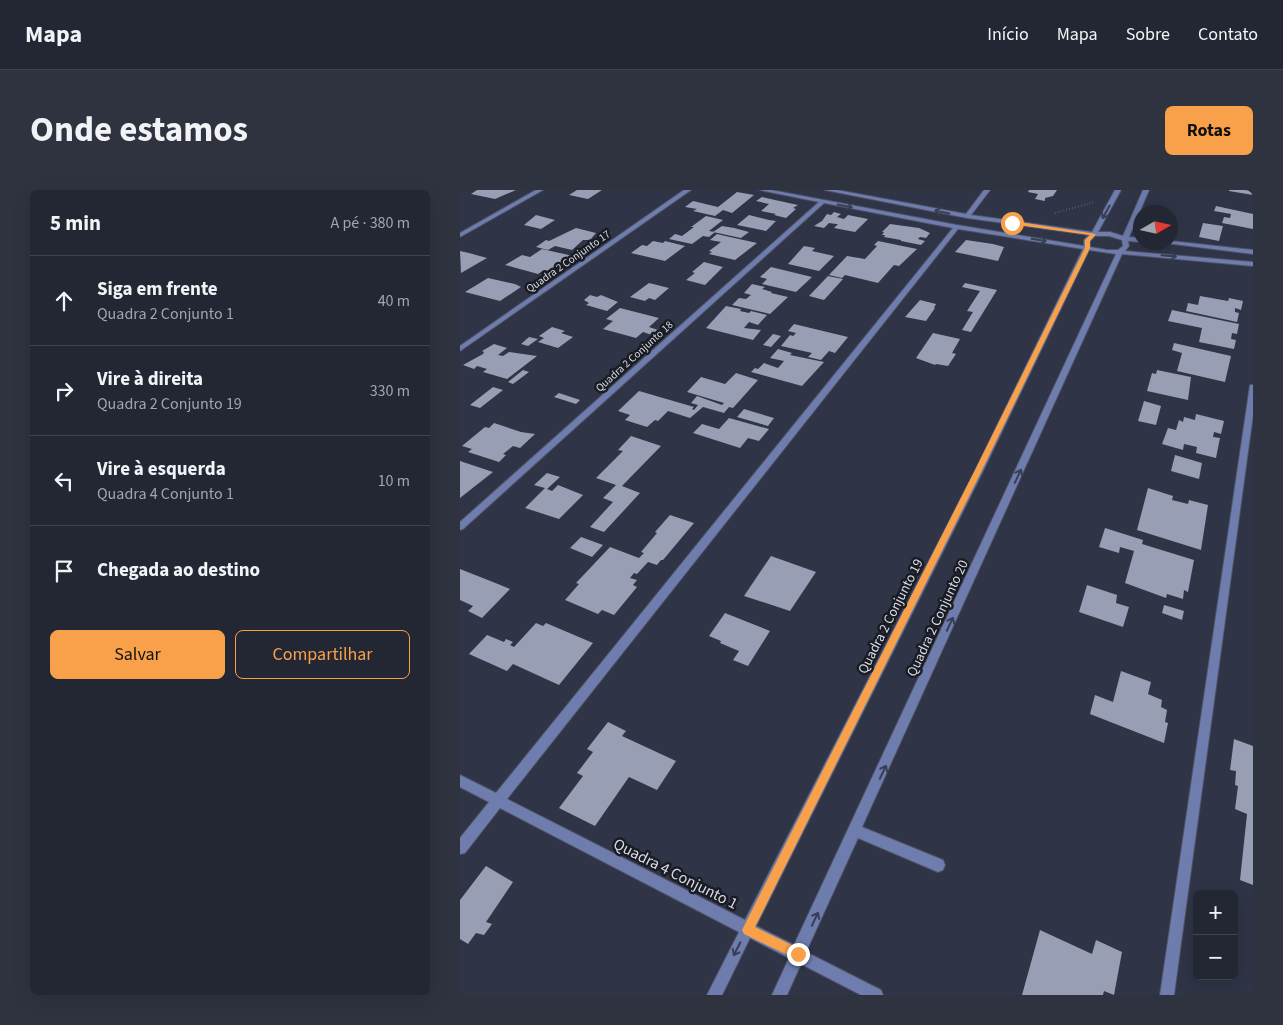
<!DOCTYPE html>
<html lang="pt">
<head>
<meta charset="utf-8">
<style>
  :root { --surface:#232734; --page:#2f3340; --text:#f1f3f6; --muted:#a3a5ac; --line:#40444f; --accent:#f8a14a }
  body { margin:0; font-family:"Source Sans 3",sans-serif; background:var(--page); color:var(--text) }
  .controls { position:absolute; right:15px; bottom:15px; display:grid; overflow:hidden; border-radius:8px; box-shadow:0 5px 20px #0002 }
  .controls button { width:45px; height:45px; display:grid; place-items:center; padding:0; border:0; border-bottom:1px solid var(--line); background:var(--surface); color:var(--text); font:25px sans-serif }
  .compass { position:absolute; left:673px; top:15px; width:45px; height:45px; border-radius:50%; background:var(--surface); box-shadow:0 5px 20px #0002; rotate:81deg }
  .stop { position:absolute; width:15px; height:15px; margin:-11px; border:4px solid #f8a14a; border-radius:50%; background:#fff }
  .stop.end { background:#f8a14a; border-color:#fff; box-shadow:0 1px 5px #0008 }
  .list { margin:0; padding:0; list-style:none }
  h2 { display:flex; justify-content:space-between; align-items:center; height:65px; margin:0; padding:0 20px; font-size:21px }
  h2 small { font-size:16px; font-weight:400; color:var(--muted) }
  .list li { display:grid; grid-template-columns:32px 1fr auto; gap:15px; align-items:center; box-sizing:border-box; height:90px; padding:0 20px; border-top:1px solid var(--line) }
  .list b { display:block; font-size:19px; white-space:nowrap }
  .list p { margin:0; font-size:16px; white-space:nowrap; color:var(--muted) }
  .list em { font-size:16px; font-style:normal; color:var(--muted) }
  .actions { display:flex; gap:10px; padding:15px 20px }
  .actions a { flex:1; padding:11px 0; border:1px solid var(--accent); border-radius:8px; text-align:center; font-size:18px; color:var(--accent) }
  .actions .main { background:var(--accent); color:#111 }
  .icon { flex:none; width:28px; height:28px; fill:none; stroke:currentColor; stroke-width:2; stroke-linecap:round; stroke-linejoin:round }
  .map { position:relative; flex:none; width:793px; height:805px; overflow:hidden; border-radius:8px }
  header { display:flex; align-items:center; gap:30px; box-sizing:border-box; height:70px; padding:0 25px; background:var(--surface); border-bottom:1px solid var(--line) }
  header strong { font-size:24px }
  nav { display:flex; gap:28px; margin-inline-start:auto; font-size:18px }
  .intro { display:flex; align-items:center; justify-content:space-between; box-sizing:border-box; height:120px; padding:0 30px }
  h1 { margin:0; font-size:35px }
  .button { padding:12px 22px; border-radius:8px; background:var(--accent); color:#111; font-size:18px; font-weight:700 }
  main { display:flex; gap:30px; padding:0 30px }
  aside { flex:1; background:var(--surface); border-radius:8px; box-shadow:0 5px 20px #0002 }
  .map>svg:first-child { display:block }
  .building { fill:#989eb4 }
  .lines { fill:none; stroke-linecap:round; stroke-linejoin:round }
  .minor-casing { stroke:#4d5263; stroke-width:2 }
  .path { stroke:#747988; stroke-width:2; stroke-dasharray:0.5 2.5; stroke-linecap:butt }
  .minor { fill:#6f7cae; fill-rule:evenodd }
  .oneway { stroke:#383e54 }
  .route { fill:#f8a14a }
  .labels { text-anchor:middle; stroke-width:5; stroke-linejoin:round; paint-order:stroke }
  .far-street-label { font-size:11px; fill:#d8dbe7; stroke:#1a1c24 }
  .street-label { font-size:14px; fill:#d8dbe7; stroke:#1a1c24 }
  .near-street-label { font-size:16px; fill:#d8dbe7; stroke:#1a1c24 }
</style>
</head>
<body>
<header>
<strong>Mapa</strong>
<nav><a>Início</a><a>Mapa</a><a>Sobre</a><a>Contato</a></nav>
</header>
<div class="intro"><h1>Onde estamos</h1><a class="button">Rotas</a></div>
<main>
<aside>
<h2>5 min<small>A pé · 380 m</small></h2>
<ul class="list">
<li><svg class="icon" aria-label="ahead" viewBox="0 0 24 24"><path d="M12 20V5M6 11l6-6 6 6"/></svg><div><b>Siga em frente</b><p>Quadra 2 Conjunto 1</p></div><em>40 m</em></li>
<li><svg class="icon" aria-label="right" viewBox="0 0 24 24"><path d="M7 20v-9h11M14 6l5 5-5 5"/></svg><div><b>Vire à direita</b><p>Quadra 2 Conjunto 19</p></div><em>330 m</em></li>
<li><svg class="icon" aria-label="left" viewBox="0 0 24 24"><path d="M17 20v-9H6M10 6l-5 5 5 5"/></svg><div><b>Vire à esquerda</b><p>Quadra 4 Conjunto 1</p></div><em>10 m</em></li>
<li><svg class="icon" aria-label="arrive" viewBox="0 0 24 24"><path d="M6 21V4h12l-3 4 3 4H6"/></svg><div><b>Chegada ao destino</b></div></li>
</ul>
<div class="actions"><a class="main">Salvar</a><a>Compartilhar</a></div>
</aside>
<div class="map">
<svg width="793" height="805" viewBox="0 0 793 805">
  <rect width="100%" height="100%" fill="#2f3446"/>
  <g class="building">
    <polygon points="17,0 56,0 35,9 11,4"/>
    <polygon points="117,0 142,0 128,9 109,5"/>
    <polygon points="569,0 597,0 593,6 585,8 585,11 575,9 578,4 568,2"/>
    <polygon points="769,0 793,0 793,5 769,1"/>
    <polygon points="277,2 294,5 272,23 263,20 255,26 233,21 237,19 225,17 233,11 258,17"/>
    <polygon points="302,7 315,10 338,15 333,18 336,19 326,28 314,25 316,24 301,21 309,14 296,11"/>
    <polygon points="756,16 793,24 793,39 762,33 764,27 770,28 771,24 754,21"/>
    <polygon points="374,22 381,24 377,27 384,29 388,25 408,29 395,42 374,38 378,34 376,34 369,33 364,38 354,36 362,31 367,24 371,25"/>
    <polygon points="76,25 95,30 81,39 64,35"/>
    <polygon points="289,25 309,30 316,31 306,41 277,35"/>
    <polygon points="246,26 263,30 249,41 255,42 249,47 243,46 232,54 209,49 215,44 222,46 234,37 231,37"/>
    <polygon points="743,33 763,36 759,51 739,47"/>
    <polygon points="430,34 459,38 470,43 466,48 460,47 458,49 465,51 461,55 441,51 441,50 424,47 425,45 422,45 424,42 422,42"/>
    <polygon points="262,36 274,38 289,42 281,48 253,42"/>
    <polygon points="116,38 136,43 130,50 123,50 112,60 95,56 88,60 76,57 86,50 89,51"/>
    <polygon points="257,44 261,45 297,53 275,70 249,64 252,62 249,61 261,52 250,50"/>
    <polygon points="506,50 533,54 544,57 538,71 495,62"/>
    <polygon points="193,51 203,53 205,51 225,56 205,71 171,63 182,55 187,56"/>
    <polygon points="418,51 457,59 439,76 434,75 418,93 385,85 382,88 369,85 387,66 405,69 417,56 414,55"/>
    <polygon points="344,56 355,58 352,61 374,66 359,81 328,74"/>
    <polygon points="82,59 113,66 96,77 94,77 88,81 84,80 78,84 45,75 62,65 70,67"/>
    <polygon points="0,61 9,63 27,68 1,83"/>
    <polygon points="244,72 263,77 245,95 226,90 235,83 232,82"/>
    <polygon points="311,77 315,78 352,87 336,102 302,94 307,89 300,87"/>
    <polygon points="368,86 383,89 364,110 349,106"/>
    <polygon points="28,88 55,94 61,97 40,111 5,102"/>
    <polygon points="189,93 209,98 195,110 189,108 185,111 170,107"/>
    <polygon points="505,93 537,100 511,142 502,140 513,122 507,121 520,101 502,97"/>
    <polygon points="292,94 305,97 302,99 312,102 311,103 328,107 310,124 272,115 279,108 286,109 291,105 284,103"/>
    <polygon points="130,105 137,107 141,105 158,112 147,121 126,115 129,113 124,110"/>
    <polygon points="740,106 768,111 769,108 783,111 781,120 775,118 775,122 779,123 777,132 726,121 728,113 738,115"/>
    <polygon points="460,110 476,114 474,118 475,118 466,131 445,127"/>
    <polygon points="266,116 281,119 280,121 289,123 291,121 307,125 298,135 289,132 284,138 301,140 293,150 246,138"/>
    <polygon points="160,118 199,128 189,137 198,140 192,145 183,142 176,148 143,139 153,131 146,129"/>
    <polygon points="712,120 779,134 777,144 772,143 771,149 776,150 774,159 739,152 742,138 708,131"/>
    <polygon points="334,134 388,147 375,163 369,161 361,170 348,167 352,163 321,156 330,145 333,146 336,143 328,141"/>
    <polygon points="92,137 105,141 101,143 113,147 98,158 78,152 84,148 79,146"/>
    <polygon points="473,143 500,149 492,163 496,164 488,176 476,174 475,175 456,168"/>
    <polygon points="313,144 321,146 311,157 303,155"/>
    <polygon points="69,147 78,149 68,156 61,154"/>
    <polygon points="714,153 771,166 765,192 717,181 722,163 712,160"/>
    <polygon points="34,154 47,158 38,165 43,166 49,162 77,166 47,189 23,182 27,179 17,176 14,179 3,175 23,164 24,162 22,161"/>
    <polygon points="318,159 332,163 330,165 364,172 342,196 291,182 295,178 298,179 304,173 318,178 324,171 310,168"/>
    <polygon points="63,180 69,182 53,194 48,192"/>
    <polygon points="697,180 731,187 728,210 687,201 692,183 696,184"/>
    <polygon points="276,183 298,190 273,218 269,217 264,223 243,217 230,228 208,221 198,231 195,230 187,237 165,230 170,225 158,221 179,201 234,217 232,219 234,220 238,215 231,213 237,206 262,215 264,213 227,202 241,187 265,194"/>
    <polygon points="33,197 43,200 20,218 10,215"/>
    <polygon points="99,203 120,210 116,214 94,207"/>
    <polygon points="684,211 701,216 696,235 678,231"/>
    <polygon points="284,219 314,228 308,236 277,227"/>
    <polygon points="736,224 764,231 761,244 754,242 753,247 760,248 756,268 736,263 737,257 724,254 723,260 702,254 708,238 716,240 719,230 723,232 724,227 735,230"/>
    <polygon points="269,228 309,239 299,251 288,248 280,258 233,243 242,234 259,239"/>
    <polygon points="34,233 61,242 75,244 60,258 53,256 43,264 46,265 39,272 8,262 12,259 2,256 25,237 29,238"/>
    <polygon points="171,246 201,256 162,296 180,303 144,342 130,337 153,312 143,308 156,295 136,288 163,261 158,260"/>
    <polygon points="715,265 742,273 739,289 711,281"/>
    <polygon points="0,271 33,282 0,308"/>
    <polygon points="87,283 100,287 87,299 92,301 98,295 123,305 99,329 65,318 85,298 74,295"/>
    <polygon points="688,298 713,306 712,310 728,314 729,310 748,315 741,360 677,340"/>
    <polygon points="210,325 234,333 203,370 201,370 197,375 188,372 177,384 174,383 170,388 177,390 173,395 177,397 154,425 142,420 138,424 105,410 119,394 116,393 150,357 179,368 184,363 181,362 197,343 195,342"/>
    <polygon points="645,338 683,350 682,354 734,370 728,402 724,400 723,409 707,404 706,408 665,393 674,361 660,357 659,363 639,357"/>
    <polygon points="121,347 143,355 132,367 110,358"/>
    <polygon points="311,366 356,382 330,421 284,406"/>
    <polygon points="0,379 38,394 50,399 22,428 8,421 13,416 0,410"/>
    <polygon points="627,395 657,405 656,413 669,417 663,437 619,422"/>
    <polygon points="704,415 724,421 722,430 702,423"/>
    <polygon points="265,423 310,441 288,476 273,470 279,461 260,453 261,451 249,446"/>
    <polygon points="76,433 83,436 86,433 133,453 99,495 53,474 47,481 9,464 27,445 44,452 46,449 53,452 50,455 54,457"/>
    <polygon points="661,481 691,492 688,504 702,510 701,517 707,520 705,532 708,533 704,553 630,524 635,505 653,512"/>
    <polygon points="148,532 166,541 162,546 216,571 197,600 169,587 135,636 99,618 123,586 117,583 133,562 127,559"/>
    <polygon points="774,549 793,556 793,695 780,690 787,624 775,619 778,596 775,595 776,581 770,580"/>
    <polygon points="26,676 53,692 26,732 32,734 24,745 16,743 8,754 0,749 0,710"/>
    <polygon points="580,740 632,764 636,750 662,762 654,805 644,801 643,805 562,805"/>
  </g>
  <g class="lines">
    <defs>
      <g id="minor">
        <polygon points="76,0 83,0 0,47 0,43"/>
        <polygon points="224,0 231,0 0,161 0,156"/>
        <path d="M300,0H311L497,35L624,56V50L629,45L507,28L365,0H377L506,24L524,0H530L511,25L632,42L655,0H661L638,42H650L663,46L683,0H689L669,47L681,48V52L668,51L669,56L665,61L793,72V76L662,64L402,637L483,670L485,675L483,680L478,682L398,648L346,762L421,800L423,805H401L341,774L327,805H312L329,768L290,748L262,805H247L279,742L40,618L5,663L0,664V648L29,612L0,597V585L36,603L493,38L364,13L3,339L0,340V332L359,12ZM498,39L623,59L514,283L285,730L47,609ZM635,46H649L662,50L663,56L658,60H647L630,57V51ZM629,60L656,64L334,755L296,736L522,283Z"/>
        <polygon points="711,51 793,60 793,64 697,52"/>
        <polygon points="790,195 793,195 793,225 714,805 700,805"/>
      </g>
    </defs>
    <use href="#minor" class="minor-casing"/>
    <polyline class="path" points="595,23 635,12"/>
    <use href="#minor" class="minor"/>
  </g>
  <defs><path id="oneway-shaft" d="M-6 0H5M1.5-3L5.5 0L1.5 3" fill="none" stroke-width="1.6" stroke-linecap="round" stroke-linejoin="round" transform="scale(1.25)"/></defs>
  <g class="oneway">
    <use href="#oneway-shaft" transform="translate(385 16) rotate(11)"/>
    <use href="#oneway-shaft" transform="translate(482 22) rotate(-169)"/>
    <use href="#oneway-shaft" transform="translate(646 22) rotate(119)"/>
    <use href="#oneway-shaft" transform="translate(579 50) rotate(9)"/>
    <use href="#oneway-shaft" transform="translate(709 66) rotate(5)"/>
    <use href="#oneway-shaft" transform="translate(558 286) rotate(-65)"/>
    <use href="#oneway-shaft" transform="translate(490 434) rotate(-65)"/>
    <use href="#oneway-shaft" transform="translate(423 582) rotate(-65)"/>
    <use href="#oneway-shaft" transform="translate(355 729) rotate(-65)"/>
    <use href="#oneway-shaft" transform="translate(277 759) rotate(117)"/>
  </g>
  <polygon class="route" points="552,31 636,44 630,51 630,58 521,282 295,737 342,760 344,764 342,768 338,770 284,744 282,740 514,282 625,58 625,50 630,45 550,34"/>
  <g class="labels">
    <g class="far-street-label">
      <text transform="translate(108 71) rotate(-35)" y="4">Quadra 2 Conjunto 17</text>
      <text transform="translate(174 166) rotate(-42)" y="4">Quadra 2 Conjunto 18</text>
    </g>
    <g class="street-label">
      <text transform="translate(430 426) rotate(-63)" y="5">Quadra 2 Conjunto 19</text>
      <text transform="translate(477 428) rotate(-65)" y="5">Quadra 2 Conjunto 20</text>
    </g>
    <g class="near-street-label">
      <text transform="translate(216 683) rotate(27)" y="6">Quadra 4 Conjunto 1</text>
    </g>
  </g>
</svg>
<div class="controls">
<button>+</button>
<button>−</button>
</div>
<svg class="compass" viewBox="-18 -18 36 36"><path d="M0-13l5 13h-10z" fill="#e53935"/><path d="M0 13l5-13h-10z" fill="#a3a5ac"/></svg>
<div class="stop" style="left:552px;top:33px"></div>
<div class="stop end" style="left:338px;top:764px"></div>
</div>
</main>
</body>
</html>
